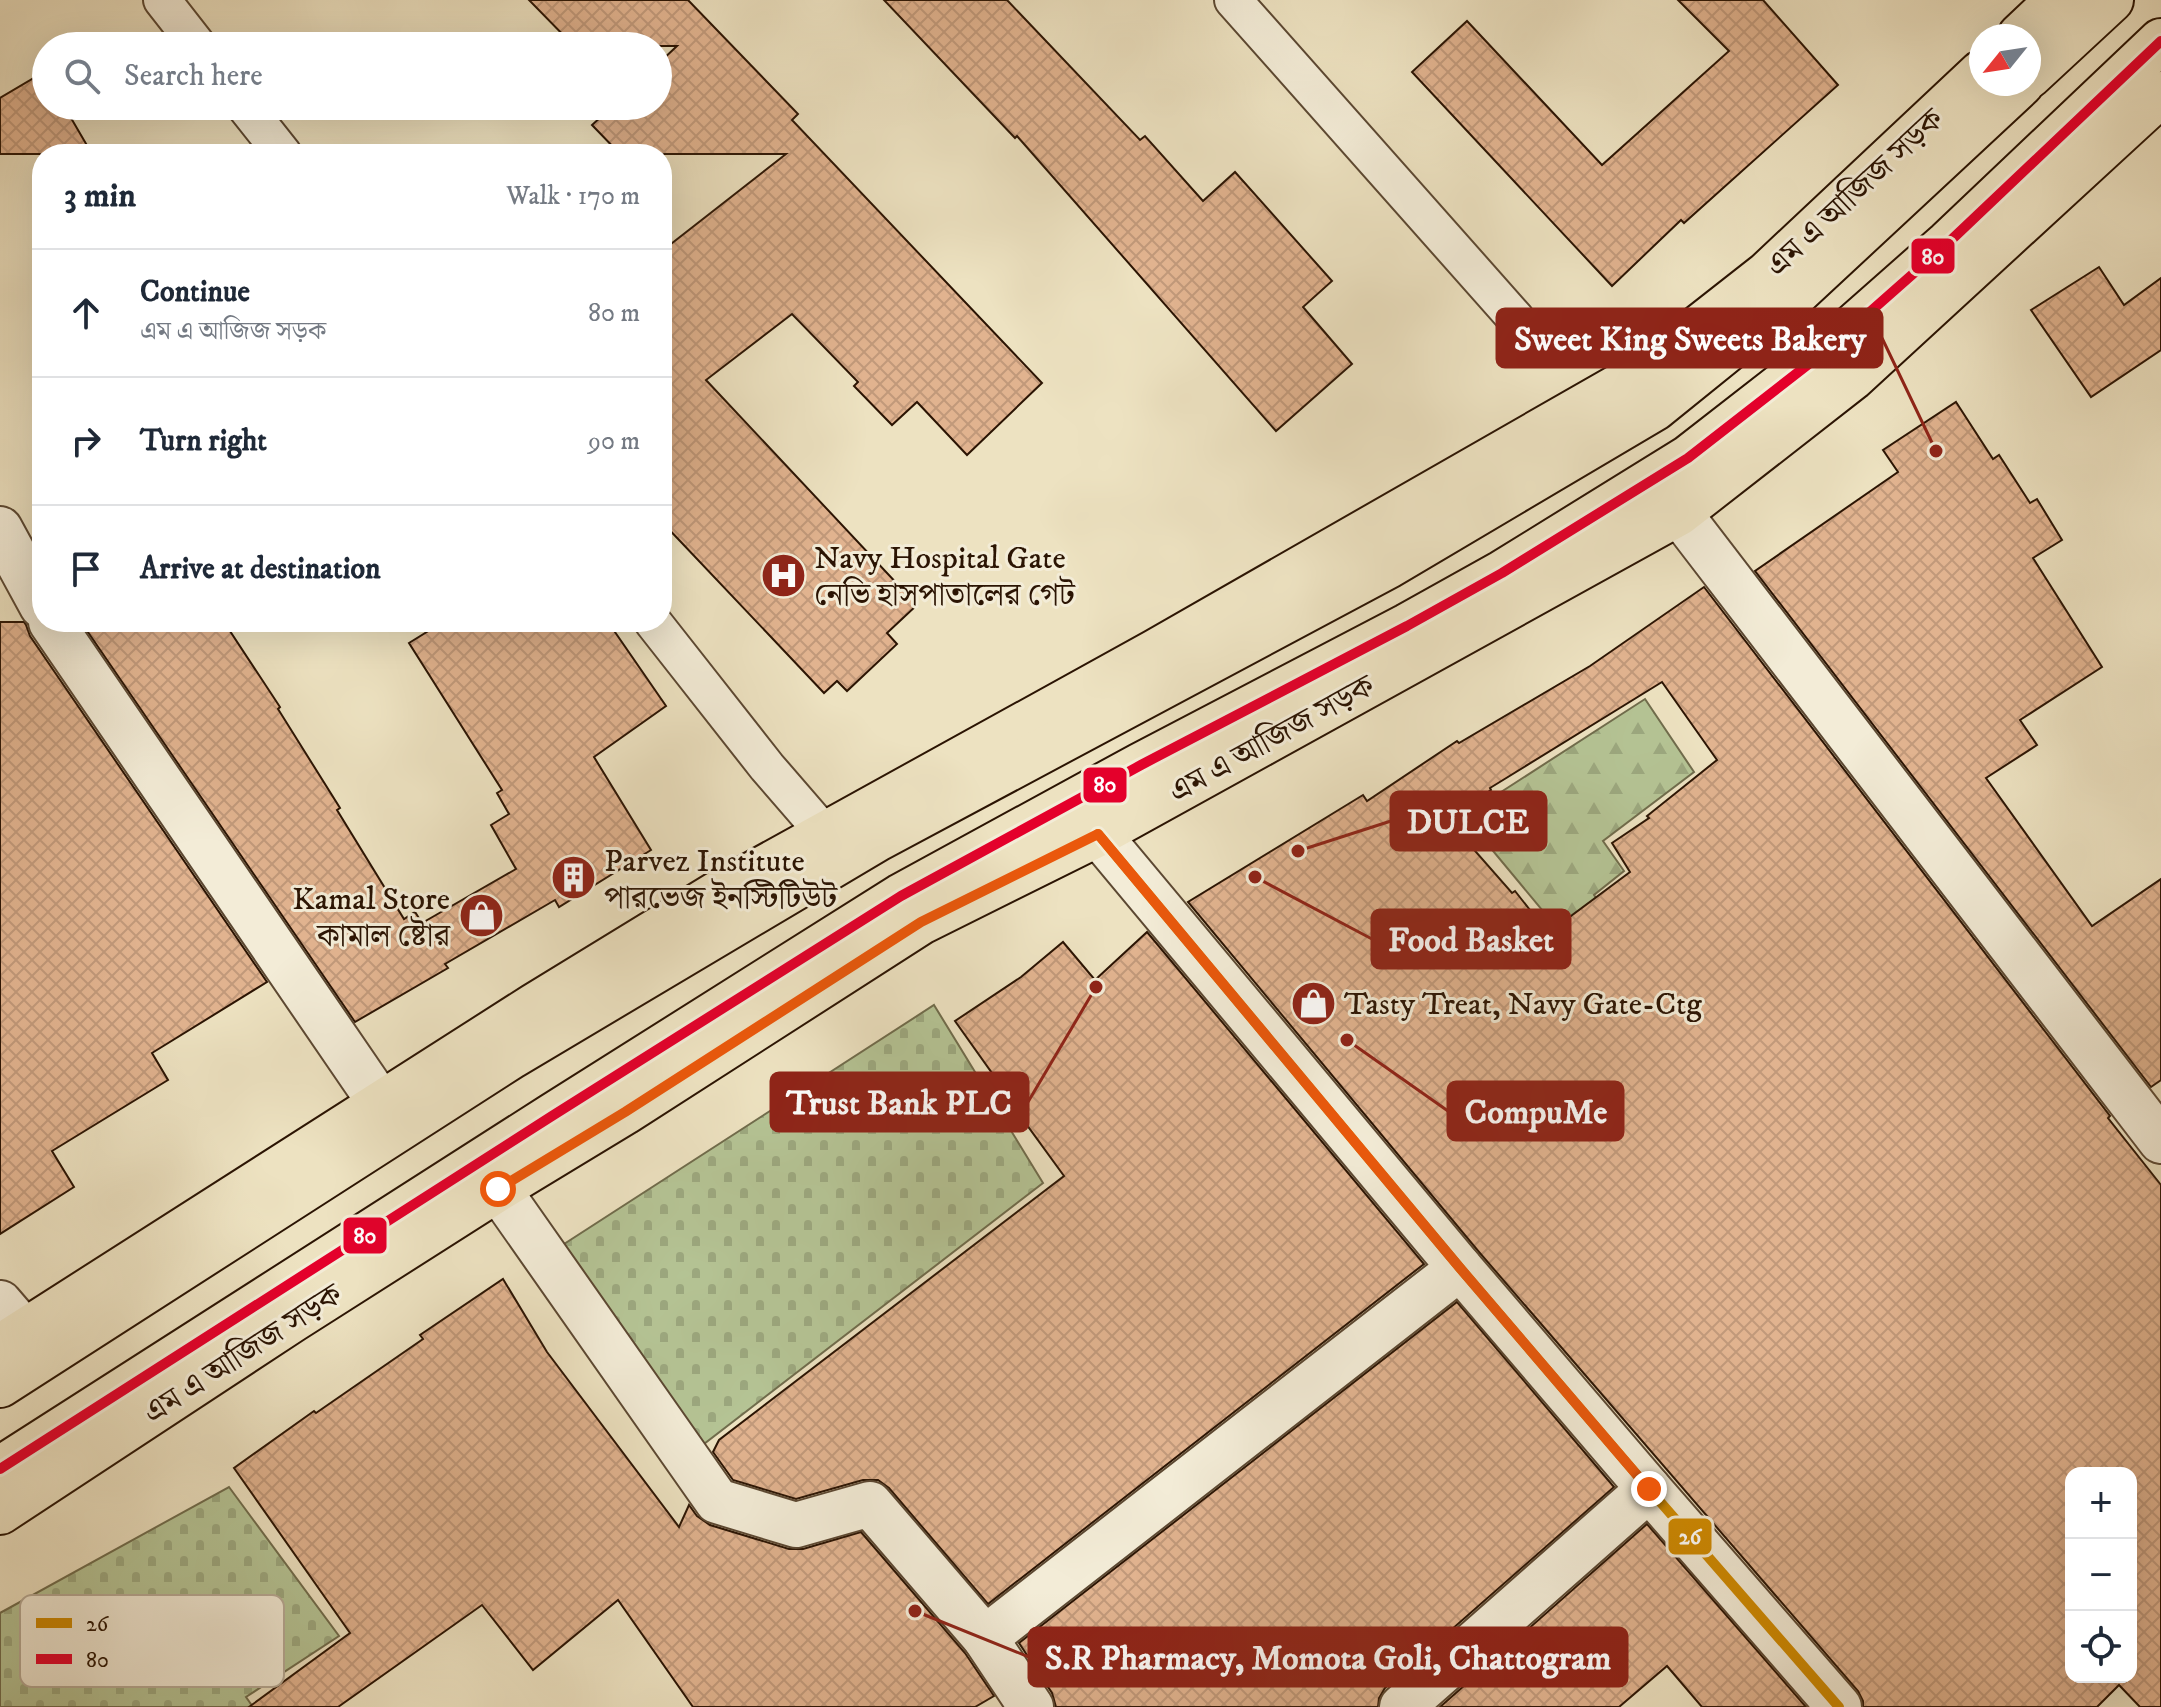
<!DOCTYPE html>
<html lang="en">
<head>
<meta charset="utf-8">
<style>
  :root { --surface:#fff; --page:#f2f2f3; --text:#1f2937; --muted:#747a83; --line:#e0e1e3 }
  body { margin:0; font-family:"IM FELL DW Pica","Noto Serif Bengali",serif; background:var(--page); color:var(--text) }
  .controls { position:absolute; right:24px; bottom:24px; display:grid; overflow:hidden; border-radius:16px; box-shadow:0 8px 32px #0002 }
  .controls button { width:72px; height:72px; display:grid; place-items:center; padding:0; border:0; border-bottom:2px solid var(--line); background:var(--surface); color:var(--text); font:40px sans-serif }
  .compass { position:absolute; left:1969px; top:24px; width:72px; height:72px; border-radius:50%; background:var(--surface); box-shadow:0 8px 32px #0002; rotate:240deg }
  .stop { position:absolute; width:24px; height:24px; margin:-18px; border:6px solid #ea580c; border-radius:50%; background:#fff }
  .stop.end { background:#ea580c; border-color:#fff; box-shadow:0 2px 8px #0008 }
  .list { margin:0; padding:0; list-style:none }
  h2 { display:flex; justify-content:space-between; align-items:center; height:104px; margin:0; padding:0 32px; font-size:34px }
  h2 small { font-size:26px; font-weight:400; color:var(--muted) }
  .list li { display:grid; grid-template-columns:52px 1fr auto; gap:24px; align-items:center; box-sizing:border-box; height:128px; padding:0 32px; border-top:2px solid var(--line) }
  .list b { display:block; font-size:30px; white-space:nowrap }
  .list p { margin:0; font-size:26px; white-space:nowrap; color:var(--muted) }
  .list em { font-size:26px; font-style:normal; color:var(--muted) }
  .icon { flex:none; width:44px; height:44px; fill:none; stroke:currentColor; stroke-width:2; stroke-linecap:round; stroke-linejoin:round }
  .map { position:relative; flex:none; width:2161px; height:1707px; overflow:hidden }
  .search { position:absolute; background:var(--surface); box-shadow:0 8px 32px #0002; left:32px; top:32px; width:640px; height:88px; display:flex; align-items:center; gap:20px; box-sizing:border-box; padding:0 28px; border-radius:44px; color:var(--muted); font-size:30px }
  .panel { position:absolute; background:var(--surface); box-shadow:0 8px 32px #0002; left:32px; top:144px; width:640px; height:488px; border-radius:32px }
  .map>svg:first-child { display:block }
  .forest { fill:url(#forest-firs); stroke:#706c4c; stroke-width:2 }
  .cemetery { fill:url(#cemetery-stones); stroke:#706c4c; stroke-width:2 }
  .building { fill:url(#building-cross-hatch); stroke:#2b1403; stroke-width:2; fill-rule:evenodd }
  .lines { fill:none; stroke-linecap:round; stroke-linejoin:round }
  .service-casing { stroke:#5c4832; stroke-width:40 }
  .minor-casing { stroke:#5c4832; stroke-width:48 }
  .primary-casing { stroke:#2b1403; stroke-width:48 }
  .trunk-casing { stroke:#2b1403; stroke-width:48 }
  .service { stroke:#f3ecd7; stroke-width:36 }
  .minor { stroke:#f3ecd7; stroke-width:44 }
  .primary { stroke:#ede2c1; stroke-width:44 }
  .trunk { stroke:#ede2c1; stroke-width:44 }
  .bus-1-casing { stroke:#f3ecd7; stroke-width:16 }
  .bus-2-casing { stroke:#f3ecd7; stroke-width:16 }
  .bus-1 { stroke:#ce8901; stroke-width:10 }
  .bus-2 { stroke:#e4002b; stroke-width:10 }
  .route { stroke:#ea580c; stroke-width:10 }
  .labels { text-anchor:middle; stroke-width:6; stroke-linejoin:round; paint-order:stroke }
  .street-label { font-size:32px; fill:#2b1403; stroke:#f3ecd7 }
  .poi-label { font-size:32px; fill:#2b1403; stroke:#f3ecd7; text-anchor:start }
  .key { fill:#f3ecd7; stroke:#b7ab97; stroke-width:2 }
  .key-label { font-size:22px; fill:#2b1403 }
  .leader { fill:none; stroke:#8f2418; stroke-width:3 }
  .callout-dot { fill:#8f2418; stroke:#f3ecd7; stroke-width:3 }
  .callout { fill:#8f2418; stroke:#8f2418; stroke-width:3 }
  .callout-label { font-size:34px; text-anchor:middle; font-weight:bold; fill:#fff }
  .line-badge { stroke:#f3ecd7; stroke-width:3 }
  .badge-label { font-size:22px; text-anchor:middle; font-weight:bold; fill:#fff }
</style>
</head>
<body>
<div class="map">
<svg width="2161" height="1707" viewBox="0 0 2161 1707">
  <defs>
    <pattern id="forest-firs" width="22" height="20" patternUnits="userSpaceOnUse" patternTransform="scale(2)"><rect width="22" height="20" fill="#b5c495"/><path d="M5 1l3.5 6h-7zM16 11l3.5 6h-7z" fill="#9ca87f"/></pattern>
    <pattern id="cemetery-stones" width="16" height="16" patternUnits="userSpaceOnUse" patternTransform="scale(2)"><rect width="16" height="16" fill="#b5c495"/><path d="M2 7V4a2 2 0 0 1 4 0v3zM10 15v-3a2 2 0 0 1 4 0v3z" fill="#9ca87f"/></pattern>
    <pattern id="building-cross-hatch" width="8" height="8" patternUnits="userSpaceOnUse" patternTransform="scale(2)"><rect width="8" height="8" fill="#e1b38f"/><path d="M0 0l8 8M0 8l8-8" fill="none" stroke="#c1997a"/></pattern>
  </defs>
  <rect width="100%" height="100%" fill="#ede2c1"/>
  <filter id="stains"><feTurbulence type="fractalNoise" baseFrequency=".0025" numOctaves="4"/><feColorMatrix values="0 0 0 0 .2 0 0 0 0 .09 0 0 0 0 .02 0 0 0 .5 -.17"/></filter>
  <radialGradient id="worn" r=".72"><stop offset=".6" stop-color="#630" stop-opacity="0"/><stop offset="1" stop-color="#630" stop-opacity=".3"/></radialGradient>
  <polygon class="forest" points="1645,699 1694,772 1603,841 1624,871 1594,895 1615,923 1577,952 1464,816"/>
  <g class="cemetery">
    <polygon points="934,1005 1043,1183 700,1447 561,1246"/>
    <polygon points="229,1487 339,1636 246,1697 253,1707 0,1707 0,1613"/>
  </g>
  <g class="building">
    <polygon points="529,0 688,0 798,114 792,120 1042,383 967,455 917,402 892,425 854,386 858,382 792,314 706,380 917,605 887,633 897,644 847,691 837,681 824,693 662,522 662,251 786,154 620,154 592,125 613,106 658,106 658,64 677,46 574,46"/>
    <polygon points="884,0 1007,0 1140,140 1145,136 1203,201 1235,172 1332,281 1303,307 1352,364 1276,431 1017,136 1015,138"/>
    <polygon points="1678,0 1763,0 1838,85 1684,223 1681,220 1612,286 1412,72 1467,21 1602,165 1729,51"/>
    <polygon points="44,72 46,106 64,106 92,154 0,154 0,98"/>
    <polygon points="2099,267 2124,305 2161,278 2161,350 2091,397 2031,310"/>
    <polygon points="1956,402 1993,459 1999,455 2030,503 2037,499 2062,540 2033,558 2102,667 2020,720 2037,745 1986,778 2092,926 2161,879 2161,1080 2151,1087 1755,571 1898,472 1883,450"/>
    <path d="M1704,587L2110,1116L2108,1118L2161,1185V1707H2140L2119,1685L2097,1707H1863V1701L1858,1691L1479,1252L1188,902L1363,795L1367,801L1457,741L1459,743L1590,666ZM1662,682L1717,760L1647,816L1649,818L1612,843L1630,872L1548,933L1515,891L1512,893L1447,819L1491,790L1490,788ZM2071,1473H2131V1677H2071Z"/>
    <polygon points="0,622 24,622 26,625 30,636 267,982 152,1053 168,1080 52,1151 74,1187 0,1234"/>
    <polygon points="81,622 224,622 280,707 278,709 340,808 337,810 404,919 415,912 422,923 516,869 491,825 509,814 497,793 502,790 409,643 443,622 608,622 666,706 594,757 651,850 559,907 555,900 445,964 448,968 355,1022"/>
    <polygon points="1147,932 1424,1264 988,1604 889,1488 878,1480 863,1480 796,1499 733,1480 713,1452 719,1440 1064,1176 992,1077 994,1076 955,1021 1021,977 1063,942 1095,980"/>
    <polygon points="503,1279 547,1352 679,1527 689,1505 697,1516 710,1525 789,1549 803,1549 861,1532 965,1653 994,1696 975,1707 693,1707 618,1600 533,1670 482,1605 338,1707 249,1707 350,1633 234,1468 314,1411 316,1413 423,1339 420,1335"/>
    <polygon points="1457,1302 1614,1487 1385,1688 1379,1698 1378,1707 1056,1707 1052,1693 1019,1643"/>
    <polygon points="1647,1524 1806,1707 1702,1707 1667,1666 1619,1707 1440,1707"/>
  </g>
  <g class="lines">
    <defs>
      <g id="service">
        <polyline points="162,0 198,46"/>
        <polyline points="1233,0 1516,319"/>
        <polyline points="245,106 283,154"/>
        <polyline points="653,622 767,767 825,834"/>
      </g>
      <g id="minor">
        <polyline points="1679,513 2161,1141"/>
        <polyline points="0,529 42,606"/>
        <polyline points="51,622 381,1104"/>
        <polyline points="1098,834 1460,1268 1649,1489 1839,1707"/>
        <polyline points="498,1189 717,1501 796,1525 870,1504 985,1638 1031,1707"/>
        <polyline points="0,1303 25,1332"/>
        <polyline points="985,1638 1460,1268"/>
        <polyline points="1402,1707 1649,1489"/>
      </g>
      <g id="primary">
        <polyline points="2020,36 2058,0"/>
        <polyline points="0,1347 534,1006 717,894 1155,652 1637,376 1767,274 1981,73"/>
        <polyline points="0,1512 292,1320 498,1189 625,1112 921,922 1098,834 1679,513 1852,378 2161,94"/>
      </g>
      <g id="trunk">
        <polyline points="2029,76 2111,0"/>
        <polyline points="0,1385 512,1056 877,839 1388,566 1655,408 1791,298 2021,84"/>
        <polyline points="0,1469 552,1116 901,896 1141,765 1407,626 1502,573 1688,458 1828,349 1948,243 2161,41"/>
      </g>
    </defs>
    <use href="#service" class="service-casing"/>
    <use href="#minor" class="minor-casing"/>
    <use href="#primary" class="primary-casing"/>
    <use href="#trunk" class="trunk-casing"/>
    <use href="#service" class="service"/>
    <use href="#minor" class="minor"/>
    <use href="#primary" class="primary"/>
    <use href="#trunk" class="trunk"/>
    <defs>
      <polyline id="bus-1" points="1098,834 1460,1268 1649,1489 1839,1707"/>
      <polyline id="bus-2" points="0,1469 552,1116 901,896 1141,765 1407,626 1502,573 1688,458 1828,349 1948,243 2161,41"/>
    </defs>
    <use href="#bus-1" class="bus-1-casing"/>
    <use href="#bus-2" class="bus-2-casing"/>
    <use href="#bus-1" class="bus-1"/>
    <use href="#bus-2" class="bus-2"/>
  </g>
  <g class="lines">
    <polyline class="route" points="498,1189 625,1112 921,922 1098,834 1460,1268 1649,1489"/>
  </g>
  <defs>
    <symbol id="hospital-disc" viewBox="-11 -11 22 22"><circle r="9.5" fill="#8f2418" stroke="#f3ecd7"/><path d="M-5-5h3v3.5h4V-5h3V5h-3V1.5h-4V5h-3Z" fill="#fff"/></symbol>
    <symbol id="building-disc" viewBox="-11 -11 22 22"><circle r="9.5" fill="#8f2418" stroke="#f3ecd7"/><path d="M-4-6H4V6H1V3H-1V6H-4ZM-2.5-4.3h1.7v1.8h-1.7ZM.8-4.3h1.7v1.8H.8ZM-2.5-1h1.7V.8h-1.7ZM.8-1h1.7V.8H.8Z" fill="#fff"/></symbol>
    <symbol id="shop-disc" viewBox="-11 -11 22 22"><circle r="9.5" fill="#8f2418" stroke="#f3ecd7"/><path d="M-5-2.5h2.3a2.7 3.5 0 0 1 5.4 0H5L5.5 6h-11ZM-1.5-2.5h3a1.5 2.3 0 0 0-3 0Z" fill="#fff"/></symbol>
  </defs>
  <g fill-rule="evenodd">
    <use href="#hospital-disc" x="758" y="550" width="51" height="51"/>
    <use href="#building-disc" x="548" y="852" width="51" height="51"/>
    <use href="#shop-disc" x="456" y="890" width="51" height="51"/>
    <use href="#shop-disc" x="1288" y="978" width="51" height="51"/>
  </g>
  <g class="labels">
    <g class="street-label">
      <text transform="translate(1854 192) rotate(-43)" y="11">এম এ আজিজ সড়ক</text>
      <text transform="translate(1271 738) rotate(-29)" y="11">এম এ আজিজ সড়ক</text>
      <text transform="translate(242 1353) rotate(-33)" y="11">এম এ আজিজ সড়ক</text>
    </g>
    <g class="poi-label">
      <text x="814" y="568">Navy Hospital Gate<tspan x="814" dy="37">নেভি হাসপাতালের গেট</tspan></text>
      <text x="604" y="871">Parvez Institute<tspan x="604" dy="37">পারভেজ ইনস্টিটিউট</tspan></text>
      <text x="450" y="909" text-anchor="end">Kamal Store<tspan x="450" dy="37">কামাল ষ্টোর</tspan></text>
      <text x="1344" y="1014">Tasty Treat, Navy Gate-Ctg</text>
    </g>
  </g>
  <rect x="20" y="1595" width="264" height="92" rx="12" class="key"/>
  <rect x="36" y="1618" width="36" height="10" fill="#ce8901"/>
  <rect x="36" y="1654" width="36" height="10" fill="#e4002b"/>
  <g class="key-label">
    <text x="86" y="1631">26</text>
    <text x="86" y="1667">80</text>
  </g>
  <path class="leader" d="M1936 451L1882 338M1298 851L1391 821M1255 877L1372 939M1096 987L1028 1102M1347 1040L1448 1111M915 1611L1029 1657"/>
  <g class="callout-dot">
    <circle cx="1936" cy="451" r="8"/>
    <circle cx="1298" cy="851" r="8"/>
    <circle cx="1255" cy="877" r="8"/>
    <circle cx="1096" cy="987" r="8"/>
    <circle cx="1347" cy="1040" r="8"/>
    <circle cx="915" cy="1611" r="8"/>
  </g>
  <g class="callout">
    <rect x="1497" y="309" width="385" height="58" rx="8"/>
    <rect x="1391" y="792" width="155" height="58" rx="8"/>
    <rect x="1372" y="910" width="198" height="58" rx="8"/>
    <rect x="771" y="1073" width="257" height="58" rx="8"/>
    <rect x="1448" y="1082" width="175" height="58" rx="8"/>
    <rect x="1029" y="1628" width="598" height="58" rx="8"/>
  </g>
  <g class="callout-label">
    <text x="1690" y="350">Sweet King Sweets Bakery</text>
    <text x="1468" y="833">DULCE</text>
    <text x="1471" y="951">Food Basket</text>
    <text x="899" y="1114">Trust Bank PLC</text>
    <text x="1536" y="1123">CompuMe</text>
    <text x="1328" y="1669">S.R Pharmacy, Momota Goli, Chattogram</text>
  </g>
  <g class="line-badge">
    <rect x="1910" y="237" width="46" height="38" rx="8" fill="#e4002b"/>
    <rect x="1082" y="766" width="46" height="38" rx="8" fill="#e4002b"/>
    <rect x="342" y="1216" width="46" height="39" rx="8" fill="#e4002b"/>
    <rect x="1667" y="1517" width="46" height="39" rx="8" fill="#ce8901"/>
  </g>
  <g class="badge-label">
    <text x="1933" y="264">80</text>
    <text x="1105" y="792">80</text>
    <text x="365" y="1243">80</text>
    <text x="1690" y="1544">26</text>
  </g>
  <rect width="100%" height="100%" filter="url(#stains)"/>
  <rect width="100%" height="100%" fill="url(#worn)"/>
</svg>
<div class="controls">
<button>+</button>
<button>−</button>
<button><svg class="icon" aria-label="locate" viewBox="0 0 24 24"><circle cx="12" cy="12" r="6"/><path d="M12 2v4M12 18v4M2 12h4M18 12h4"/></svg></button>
</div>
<svg class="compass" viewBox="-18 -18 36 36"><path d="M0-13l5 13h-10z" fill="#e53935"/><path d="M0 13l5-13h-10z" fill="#747a83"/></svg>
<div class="stop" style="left:498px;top:1189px"></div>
<div class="stop end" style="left:1649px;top:1489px"></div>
<div class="search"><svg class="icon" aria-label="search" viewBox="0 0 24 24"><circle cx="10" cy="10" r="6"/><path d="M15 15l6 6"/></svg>Search here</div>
<section class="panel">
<h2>3 min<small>Walk · 170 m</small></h2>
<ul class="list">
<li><svg class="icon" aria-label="ahead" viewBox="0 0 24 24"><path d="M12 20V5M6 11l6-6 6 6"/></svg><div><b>Continue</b><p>এম এ আজিজ সড়ক</p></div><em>80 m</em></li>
<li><svg class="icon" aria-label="right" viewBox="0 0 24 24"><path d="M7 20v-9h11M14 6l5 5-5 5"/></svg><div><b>Turn right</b></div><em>90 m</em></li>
<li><svg class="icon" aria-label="arrive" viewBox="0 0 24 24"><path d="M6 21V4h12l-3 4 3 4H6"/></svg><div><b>Arrive at destination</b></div></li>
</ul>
</section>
</div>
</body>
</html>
